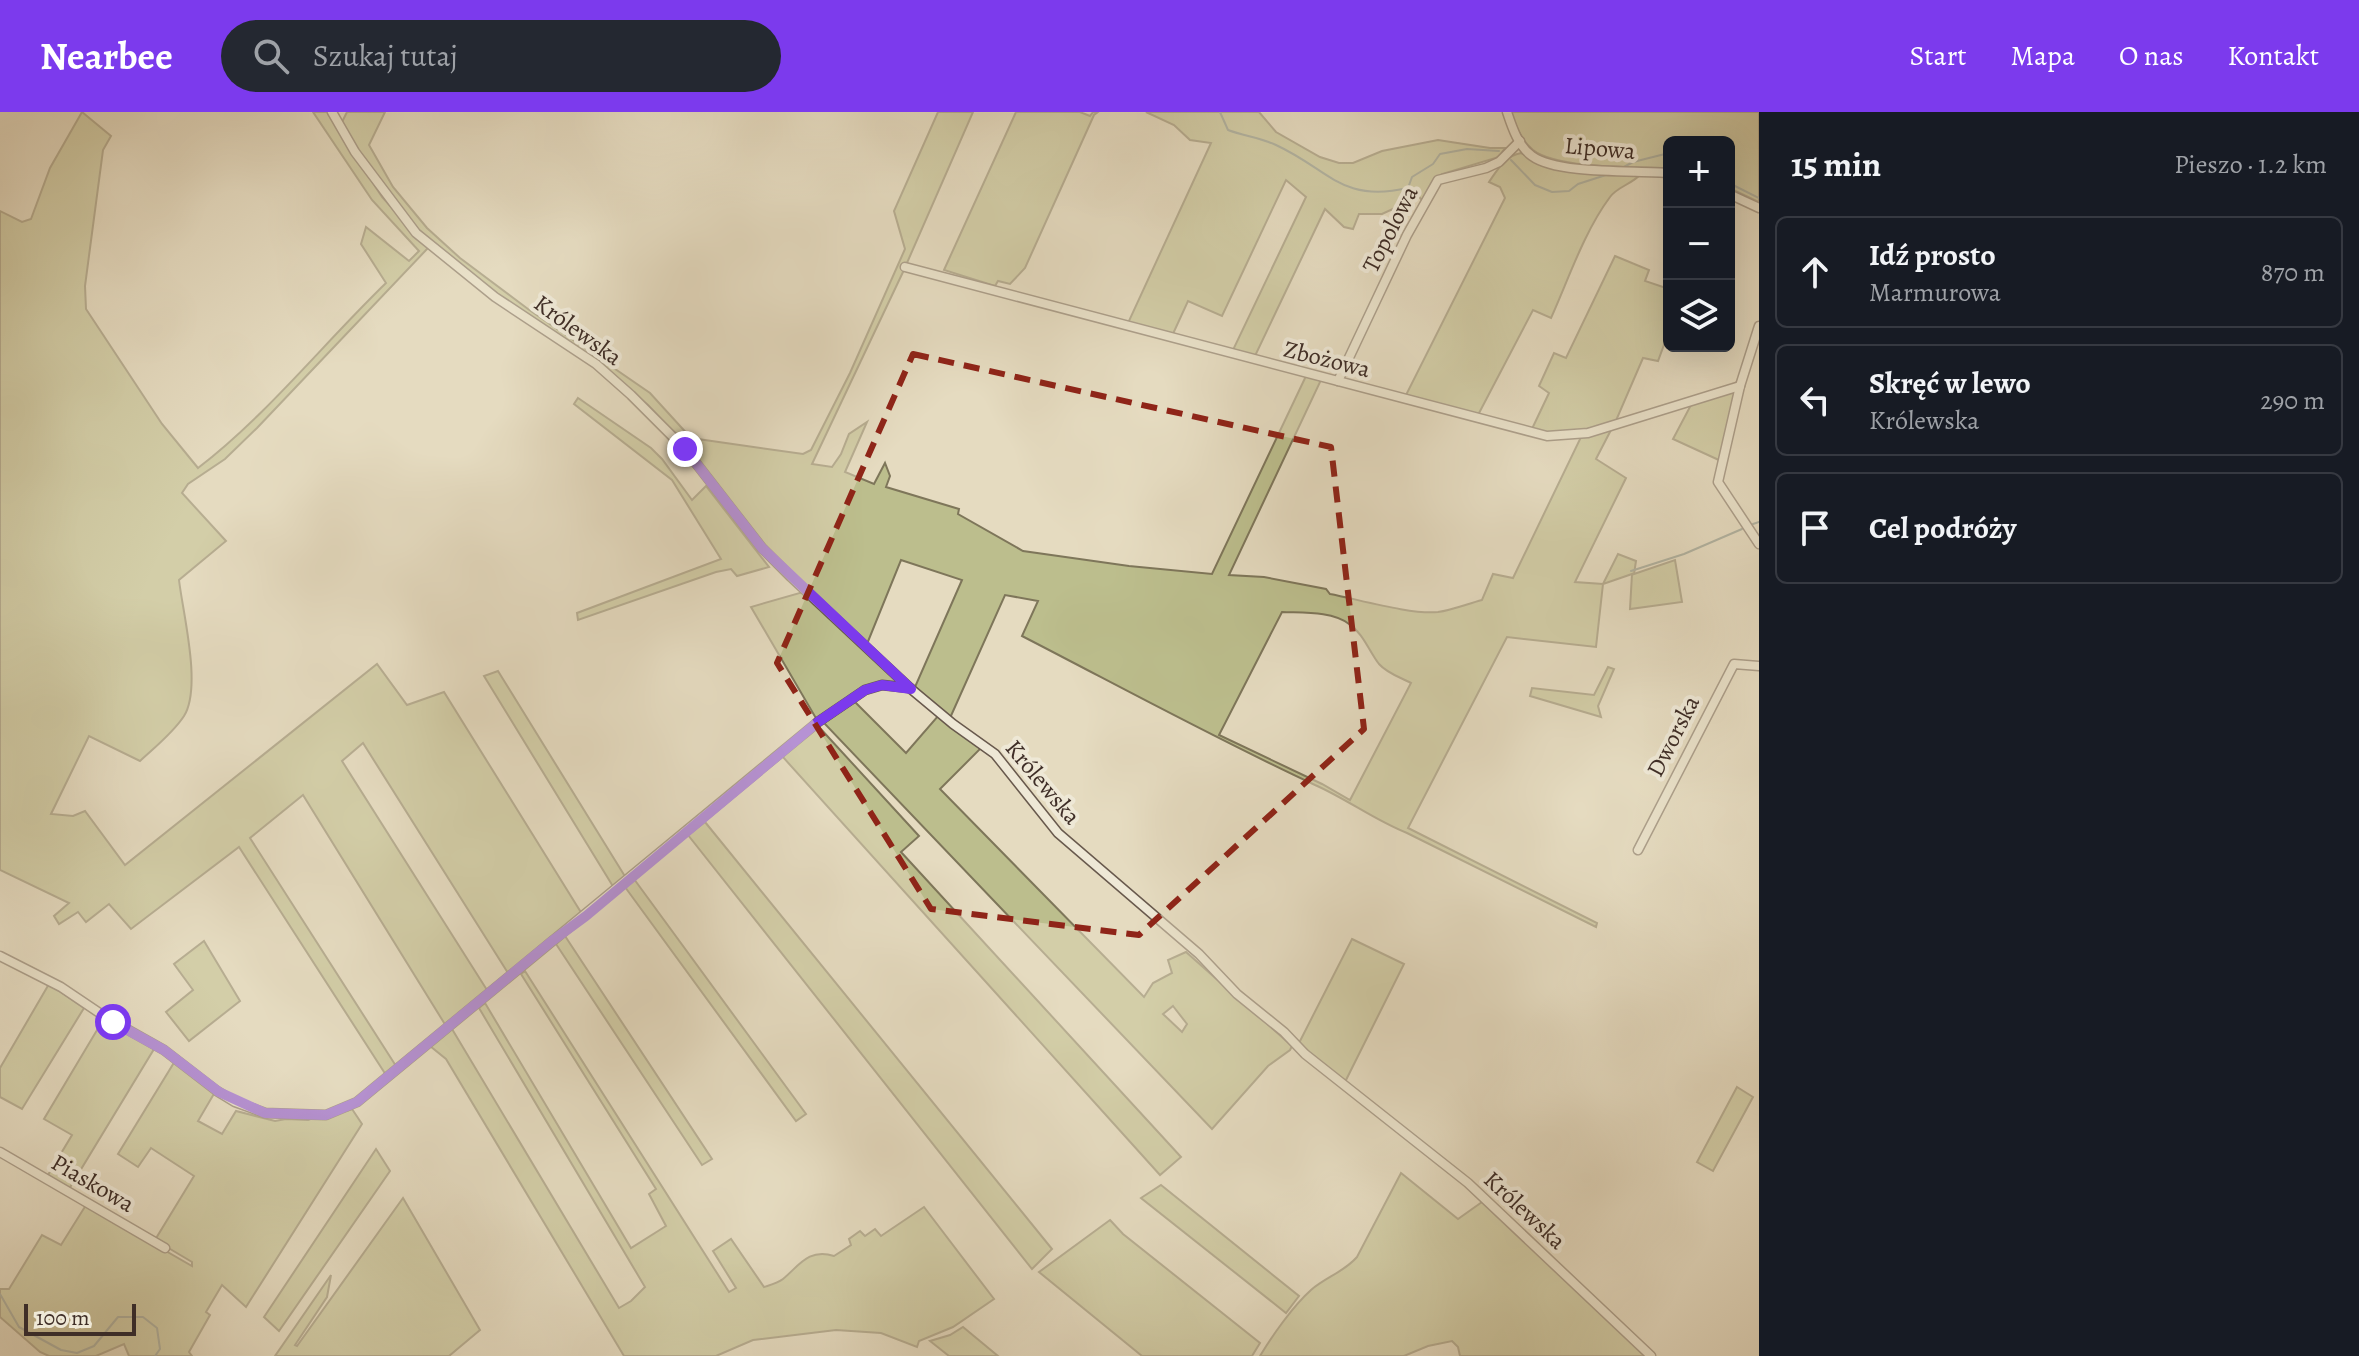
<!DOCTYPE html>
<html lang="pl">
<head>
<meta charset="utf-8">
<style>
  :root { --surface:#171b24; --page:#242831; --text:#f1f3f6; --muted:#9ea1a6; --line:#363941; --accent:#7c3aed }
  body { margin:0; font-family:Alegreya,serif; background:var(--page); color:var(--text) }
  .controls { position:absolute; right:24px; top:24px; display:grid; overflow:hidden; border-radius:12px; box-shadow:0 8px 32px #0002 }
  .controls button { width:72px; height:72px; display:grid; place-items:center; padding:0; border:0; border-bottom:2px solid var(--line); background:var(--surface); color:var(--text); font:40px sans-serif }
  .scale { position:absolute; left:24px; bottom:20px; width:112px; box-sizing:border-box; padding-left:8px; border:4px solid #3f2e27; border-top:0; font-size:22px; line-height:28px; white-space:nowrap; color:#3f2e27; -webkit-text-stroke:6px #eee8d6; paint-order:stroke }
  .stop { position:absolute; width:24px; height:24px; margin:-18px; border:6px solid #7c3aed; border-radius:50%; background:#fff }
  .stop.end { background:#7c3aed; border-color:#fff; box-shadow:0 2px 8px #0008 }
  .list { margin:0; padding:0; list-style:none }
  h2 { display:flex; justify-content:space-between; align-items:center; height:104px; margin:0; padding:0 32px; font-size:34px }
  h2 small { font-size:26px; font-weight:400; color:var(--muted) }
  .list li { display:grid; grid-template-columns:52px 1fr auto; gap:24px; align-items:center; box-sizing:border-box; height:112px; margin:0 16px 16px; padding:0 16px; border:2px solid var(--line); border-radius:12px }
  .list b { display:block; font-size:30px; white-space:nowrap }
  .list p { margin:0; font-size:26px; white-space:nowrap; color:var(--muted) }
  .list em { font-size:26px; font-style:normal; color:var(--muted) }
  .icon { flex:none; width:44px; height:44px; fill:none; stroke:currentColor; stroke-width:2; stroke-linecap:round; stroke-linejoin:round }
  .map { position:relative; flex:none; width:1759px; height:1244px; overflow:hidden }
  header { display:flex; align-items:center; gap:48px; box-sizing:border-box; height:112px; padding:0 40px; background:var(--accent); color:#fff }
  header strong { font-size:38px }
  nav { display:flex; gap:44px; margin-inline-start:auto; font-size:28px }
  .search { width:560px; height:72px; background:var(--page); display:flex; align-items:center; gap:20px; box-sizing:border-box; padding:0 28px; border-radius:44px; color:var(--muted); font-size:30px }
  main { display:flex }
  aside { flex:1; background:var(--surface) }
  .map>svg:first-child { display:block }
  .green { fill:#bcbe8d; stroke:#7e765a; stroke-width:2; fill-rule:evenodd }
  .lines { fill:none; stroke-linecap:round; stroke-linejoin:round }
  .stream { stroke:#73837c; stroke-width:2 }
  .street-casing { stroke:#68594d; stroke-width:11 }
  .street { stroke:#eee8d6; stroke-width:8 }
  .route { stroke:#7c3aed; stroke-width:10 }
  .marked { fill:none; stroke:#8f2418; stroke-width:6; stroke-dasharray:16 10; stroke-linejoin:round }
  .labels { text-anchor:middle; stroke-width:8; stroke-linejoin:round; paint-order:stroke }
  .street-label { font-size:24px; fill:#3f2e27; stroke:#eee8d6 }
</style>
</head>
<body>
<header>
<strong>Nearbee</strong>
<div class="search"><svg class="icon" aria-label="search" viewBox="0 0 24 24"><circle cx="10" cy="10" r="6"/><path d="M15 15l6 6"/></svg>Szukaj tutaj</div>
<nav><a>Start</a><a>Mapa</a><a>O nas</a><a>Kontakt</a></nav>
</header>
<main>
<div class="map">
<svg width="1759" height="1244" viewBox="0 0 1759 1244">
  <rect width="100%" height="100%" fill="#e5dbc0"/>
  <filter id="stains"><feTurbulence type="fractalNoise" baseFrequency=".0025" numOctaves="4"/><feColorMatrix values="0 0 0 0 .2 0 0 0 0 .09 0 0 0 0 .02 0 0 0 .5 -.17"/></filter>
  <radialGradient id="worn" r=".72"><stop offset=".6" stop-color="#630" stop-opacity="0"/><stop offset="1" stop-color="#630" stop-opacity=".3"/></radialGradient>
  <g class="green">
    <path d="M82,0L111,24L103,38L85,174L86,197L162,312L198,356C267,303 323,232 386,171L361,132L366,115L409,149L419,139L372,88L313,0H327L382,85L428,136L257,316L225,347L188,372L182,381L226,429L179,468C183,502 202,575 184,604C173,621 155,635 140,649L89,624L51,702L73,704L85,699L125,753L377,552L407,593L444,580L582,802L549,826L508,861L363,631L342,649L487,878L446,914L303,683L250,726L396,954L386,963L239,735L131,817L109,792L86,810L78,800L59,812L54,804L69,791L0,758V99L22,110L31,107L50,56Z"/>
    <path d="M347,0H385L369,33L393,75L427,116L460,146L528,197L650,281L691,326L803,342L811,338L850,261L905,137L894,99L938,0H973L903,160L812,352L832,355L841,342L849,322L867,310L845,360L874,372L885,351L890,364L886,375L959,397L958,402L1023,439L1129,454L1212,462L1306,264L1321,268L1229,463L1264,465L1326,477L1330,482C1357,487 1412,503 1438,500C1452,498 1467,492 1482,488L1493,462L1513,466L1581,325L1612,316L1596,347L1626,366L1575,470L1603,472L1618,442L1636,449L1634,462L1675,448L1682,490L1630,497L1632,462L1603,472L1596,535L1507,525L1408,716L1597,811L1596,815L1407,721C1374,708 1347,687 1315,673C1216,627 1119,574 1022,524L1038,489L1005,483L950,606L915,575L962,468L901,448L867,532L764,434L677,324L648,293L592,247L498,184L417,120L357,40L341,12ZM1282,500C1303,501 1332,499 1349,512C1363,521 1369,539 1379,552C1388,562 1400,565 1411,571L1350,688L1322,672L1219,623Z"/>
    <polygon points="1016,0 1080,0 1090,4 1093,0 1098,0 1094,3 1025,156 1010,172 998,169 995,174 944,158"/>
    <polygon points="1146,0 1259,0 1276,20 1320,45 1339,51 1353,51 1382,39 1438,28 1490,36 1505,36 1499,45 1442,62 1422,88 1419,85 1382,102 1359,102 1353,117 1344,115 1325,97 1254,246 1232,240 1306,85 1286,68 1222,204 1188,189 1172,224 1128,211 1211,31 1190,28 1174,13"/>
    <path d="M1511,0H1759V90L1729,76V30H1669V56C1637,55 1557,57 1533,38C1521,28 1516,14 1511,0Z"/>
    <path d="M1521,41L1552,56L1641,62C1632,72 1617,75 1610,85C1584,120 1569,166 1551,206L1533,198L1478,303L1406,283L1505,86L1500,75L1489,70C1498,57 1505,44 1521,41Z"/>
    <polygon points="1615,144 1649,158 1645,169 1669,177 1669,219 1658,249 1643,246 1615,311 1563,322 1531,319 1549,281 1539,274 1554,241 1566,246"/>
    <polygon points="1734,279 1737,282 1721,349 1673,327 1692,291"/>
    <polygon points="578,286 651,336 662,347 692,388 706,374 769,455 737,464 731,457 716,460 578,508 577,501 721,447 672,368 574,292"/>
    <polygon points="803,480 897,568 894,572 880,571 817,608 751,495"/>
    <polygon points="1608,555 1614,557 1598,594 1601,605 1530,584 1532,576 1594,583"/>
    <polygon points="498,559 626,766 614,776 484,564"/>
    <path d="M855,590L906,641L938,604L982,635L940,677L1144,885L1153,871L1172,861L1168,848L1186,840L1292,934L1290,938L1268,954L1212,1017L824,611ZM1173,894L1187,912L1182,920L1163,902Z"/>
    <polygon points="819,615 919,724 901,740 1181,1045 1160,1063 782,644"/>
    <polygon points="705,710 1052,1137 1032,1157 688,723"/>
    <polygon points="634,767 806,1002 796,1009 625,775"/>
    <polygon points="565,824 712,1047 702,1053 556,832"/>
    <polygon points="1352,827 1404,852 1344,972 1299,931"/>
    <polygon points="204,829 240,889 189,929 166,900 193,878 174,852"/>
    <path d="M525,859L729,1180L736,1176L713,1139L731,1127L764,1175C770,1173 778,1171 783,1167C799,1154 808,1136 834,1144L851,1133L849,1127L860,1119L865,1124L875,1117L881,1124L924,1095L994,1187L953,1215L919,1229L917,1235L881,1221L836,1218L753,1228L716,1244H624L446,947L430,934L452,917L619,1196L631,1189L645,1175L479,896L485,891L631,1136L666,1114L649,1082L656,1077L521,862Z"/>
    <polygon points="49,872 84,896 22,997 0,985 0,956"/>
    <polygon points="103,908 154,937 69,1077 48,1063 72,1023 44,1007"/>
    <path d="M175,949L215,980L198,1009L222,1022L236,999L275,1009L286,1007L308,1008C318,1003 338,1003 352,997L362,1012L246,1195L222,1173L206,1200L210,1203L189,1240L192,1244H129L124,1232L96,1244H49L40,1240L0,1205V1177H9L42,1123L61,1133L86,1093L192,1154V1150L155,1128L194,1064L151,1036L138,1055L118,1042Z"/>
    <polygon points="1737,975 1753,985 1713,1059 1697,1050"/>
    <polygon points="376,1037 390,1059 279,1219 264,1205"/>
    <path d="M1401,1061L1458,1107L1482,1090L1647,1244H1460L1458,1235L1452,1229L1428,1234L1404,1244H1260C1272,1224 1293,1194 1311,1178C1326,1165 1344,1160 1357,1145Z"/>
    <polygon points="1161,1073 1299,1184 1286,1201 1141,1086"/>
    <polygon points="403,1086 480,1218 449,1244 275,1244 331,1163 327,1185 295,1233 297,1234"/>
    <polygon points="1110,1108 1123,1122 1260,1231 1252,1244 1142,1244 1039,1160"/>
    <polygon points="963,1215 998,1244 949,1244 930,1229 950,1223"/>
  </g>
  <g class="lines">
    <g class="stream">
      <path d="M1220,0L1228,18C1244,24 1261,26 1276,33C1330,58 1341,91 1408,76L1412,65L1433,52L1440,42L1467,37L1499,39"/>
      <polyline points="1511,48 1535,73 1552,80 1569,79 1578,72 1609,62"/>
      <polyline points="1622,56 1633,50 1669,41"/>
      <polyline points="1729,71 1759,86"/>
      <polyline points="1753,412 1759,410"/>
      <polyline points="1631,459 1684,442 1742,417"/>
      <polyline points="0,1182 19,1215 61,1238 77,1241 94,1234 118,1205 143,1205 157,1216 160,1237 155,1244"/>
    </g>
    <defs>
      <g id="street">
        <polyline points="332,0 355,40 416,121 495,185 596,252 631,283 685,337 762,436 791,465 911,577 953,612 995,642 1058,721 1199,842 1237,882 1284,920 1305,942 1468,1071 1651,1244"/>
        <path d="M1507,0C1512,15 1518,34 1532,44C1558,63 1636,58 1669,61"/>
        <polyline points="1729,82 1759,96"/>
        <polyline points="905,155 1547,324 1588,321 1740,274"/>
        <polyline points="1759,214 1740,274 1718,370 1759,432"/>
        <polyline points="1338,269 1407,123 1438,68 1486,56 1499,50 1520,29"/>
        <polyline points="1638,738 1734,552 1759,554"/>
        <polyline points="0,844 61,875 107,906 164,938 217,979 235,990 265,1001 326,1003 357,990 818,610 865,578 882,573 910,576"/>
        <polyline points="0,1040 165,1136"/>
      </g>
    </defs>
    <use href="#street" class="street-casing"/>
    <use href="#street" class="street"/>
  </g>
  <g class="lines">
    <polyline class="route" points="113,910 164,938 219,980 265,1001 326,1003 357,990 552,829 586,804 818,610 865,578 882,573 911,577 762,436 685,337"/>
  </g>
  <path d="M0 0H1759V1244H0ZM913,242L1331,335L1364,617L1139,823L931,797L777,551Z" fill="#e5dbc0" fill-opacity=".55" fill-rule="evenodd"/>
  <path class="marked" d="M913,242L1331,335L1364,617L1139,823L931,797L777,551Z"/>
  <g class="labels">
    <g class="street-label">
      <text transform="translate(1600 36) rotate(5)" y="8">Lipowa</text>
      <text transform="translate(1390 117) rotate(-63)" y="8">Topolowa</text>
      <text transform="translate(578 218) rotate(36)" y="8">Królewska</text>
      <text transform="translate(1327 247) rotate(14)" y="8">Zbożowa</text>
      <text transform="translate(1673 624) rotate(-63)" y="8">Dworska</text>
      <text transform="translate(1043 670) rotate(50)" y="8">Królewska</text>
      <text transform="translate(93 1071) rotate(30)" y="8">Piaskowa</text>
      <text transform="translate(1525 1098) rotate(43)" y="8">Królewska</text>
    </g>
  </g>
  <rect width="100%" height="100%" filter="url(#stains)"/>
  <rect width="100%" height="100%" fill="url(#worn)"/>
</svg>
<div class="controls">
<button>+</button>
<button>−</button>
<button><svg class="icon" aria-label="layers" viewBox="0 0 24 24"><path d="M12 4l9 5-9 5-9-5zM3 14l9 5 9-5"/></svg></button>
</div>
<div class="scale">100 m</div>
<div class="stop" style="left:113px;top:910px"></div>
<div class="stop end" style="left:685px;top:337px"></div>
</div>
<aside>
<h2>15 min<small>Pieszo · 1.2 km</small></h2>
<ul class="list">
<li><svg class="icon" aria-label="ahead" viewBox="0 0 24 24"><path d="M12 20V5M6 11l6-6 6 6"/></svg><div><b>Idź prosto</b><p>Marmurowa</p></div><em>870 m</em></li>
<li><svg class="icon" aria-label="left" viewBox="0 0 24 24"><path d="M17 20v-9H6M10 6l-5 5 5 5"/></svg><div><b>Skręć w lewo</b><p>Królewska</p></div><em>290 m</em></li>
<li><svg class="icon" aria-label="arrive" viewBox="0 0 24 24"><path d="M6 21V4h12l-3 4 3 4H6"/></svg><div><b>Cel podróży</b></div></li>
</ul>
</aside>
</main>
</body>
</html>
